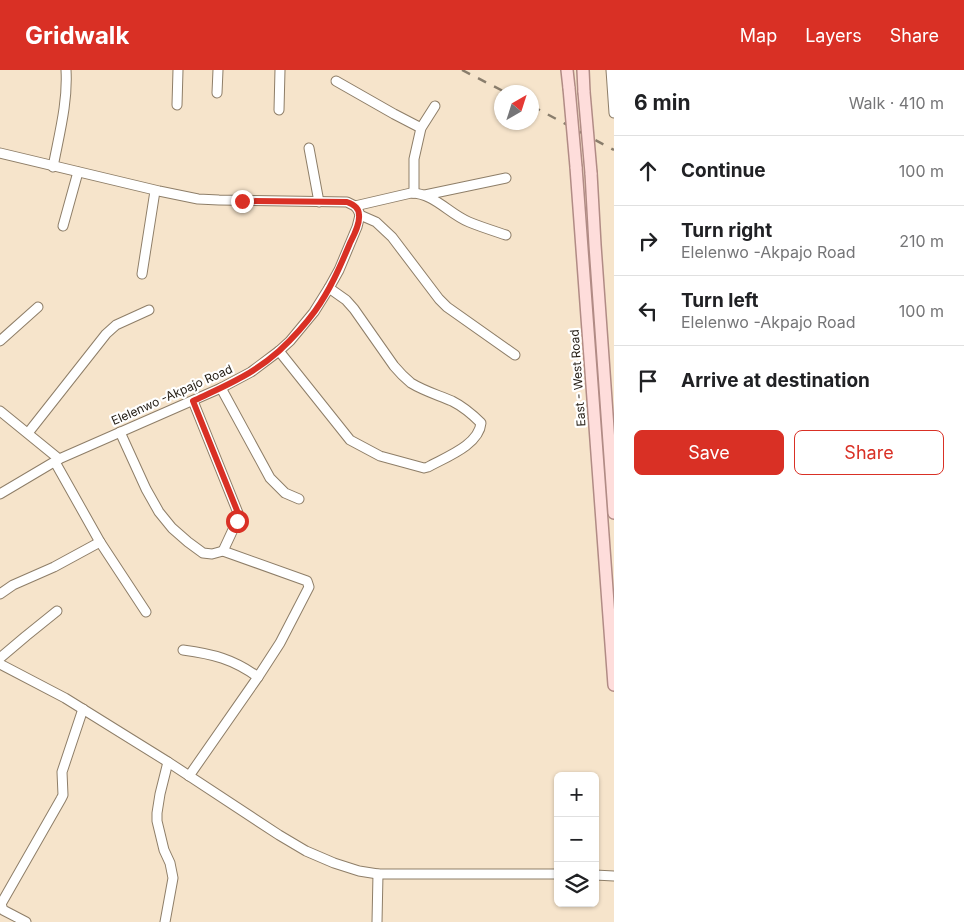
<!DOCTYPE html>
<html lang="en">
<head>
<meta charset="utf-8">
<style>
  :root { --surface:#fff; --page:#f6f6f6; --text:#202124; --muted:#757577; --line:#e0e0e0; --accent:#d93025 }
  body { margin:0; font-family:Inter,sans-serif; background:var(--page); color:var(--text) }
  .controls { position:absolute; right:15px; bottom:15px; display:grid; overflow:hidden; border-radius:8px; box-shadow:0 1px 4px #0004 }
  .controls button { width:45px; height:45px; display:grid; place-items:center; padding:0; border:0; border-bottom:1px solid var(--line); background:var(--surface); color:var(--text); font:25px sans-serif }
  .compass { position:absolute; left:494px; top:15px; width:45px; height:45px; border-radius:50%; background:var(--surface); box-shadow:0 1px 4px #0004; rotate:39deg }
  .stop { position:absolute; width:15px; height:15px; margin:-11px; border:4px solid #d93025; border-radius:50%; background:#fff }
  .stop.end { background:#d93025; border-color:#fff; box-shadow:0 1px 5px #0008 }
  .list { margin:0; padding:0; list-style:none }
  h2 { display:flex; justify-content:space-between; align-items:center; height:65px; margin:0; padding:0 20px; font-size:21px }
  h2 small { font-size:16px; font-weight:400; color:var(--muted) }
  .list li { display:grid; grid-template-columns:32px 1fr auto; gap:15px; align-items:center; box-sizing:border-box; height:70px; padding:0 20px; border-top:1px solid var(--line) }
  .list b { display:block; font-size:19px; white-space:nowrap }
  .list p { margin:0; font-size:16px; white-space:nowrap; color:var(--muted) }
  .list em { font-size:16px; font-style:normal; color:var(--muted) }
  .actions { display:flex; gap:10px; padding:15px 20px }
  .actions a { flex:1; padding:11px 0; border:1px solid var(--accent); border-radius:8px; text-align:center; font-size:18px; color:var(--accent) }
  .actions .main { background:var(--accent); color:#fff }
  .icon { flex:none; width:28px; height:28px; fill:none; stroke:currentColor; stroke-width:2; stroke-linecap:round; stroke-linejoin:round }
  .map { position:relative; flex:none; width:614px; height:852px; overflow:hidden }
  header { display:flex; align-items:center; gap:30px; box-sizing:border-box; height:70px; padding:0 25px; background:var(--accent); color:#fff }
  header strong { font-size:24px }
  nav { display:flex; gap:28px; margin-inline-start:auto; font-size:18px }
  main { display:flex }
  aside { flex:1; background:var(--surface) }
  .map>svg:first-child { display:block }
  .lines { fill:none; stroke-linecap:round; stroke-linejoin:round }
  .minor-casing { stroke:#8e7e68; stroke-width:11 }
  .major-casing { stroke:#b18b85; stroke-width:14 }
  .minor { stroke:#fff; stroke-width:9 }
  .major { stroke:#fedddb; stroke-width:11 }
  .rail { stroke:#897d6c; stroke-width:2.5; stroke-dasharray:9 9; stroke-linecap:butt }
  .major-bridge-casing { stroke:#b18b85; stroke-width:14; stroke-linecap:butt }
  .major-bridge { stroke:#fedddb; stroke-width:11 }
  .route { stroke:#d93025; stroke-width:6 }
  .labels { text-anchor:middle; stroke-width:4.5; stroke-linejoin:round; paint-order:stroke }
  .street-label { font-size:12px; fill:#221b12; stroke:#fff }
</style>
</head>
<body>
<header>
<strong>Gridwalk</strong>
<nav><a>Map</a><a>Layers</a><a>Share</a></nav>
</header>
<main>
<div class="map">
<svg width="614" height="852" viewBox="0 0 614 852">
  <rect width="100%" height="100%" fill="#f6e4cb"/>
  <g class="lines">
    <defs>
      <g id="minor">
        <polyline points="611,0 614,43"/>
        <polyline points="336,11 394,44 421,58"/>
        <polyline points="217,23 218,0"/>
        <polyline points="177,35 178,0"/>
        <polyline points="279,40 280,0"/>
        <polyline points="309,78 319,132"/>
        <polyline points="0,83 159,121 198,129 219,130 347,132 355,136 358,140 360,145 357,157 339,200 329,218 314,242 290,271 279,281 251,302 221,318 59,389 0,424"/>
        <path d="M53,97C59,65 68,32 66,0"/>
        <polyline points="414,123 414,89 421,58 435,36"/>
        <polyline points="425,125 506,108"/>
        <path d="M355,136L411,123C434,123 449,144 469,152C481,157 494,161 506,165"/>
        <polyline points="360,145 376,152 392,167 439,229 447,237 515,285"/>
        <polyline points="63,156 78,102"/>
        <polyline points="142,204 155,121"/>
        <polyline points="0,271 38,237"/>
        <path d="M279,281L350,370L380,386L424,398L428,397C446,387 479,375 481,353C472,344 462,336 452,331C438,325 424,321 411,313C405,308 399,302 394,296L354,239L346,230L329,218"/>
        <polyline points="221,318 270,408 285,423 299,429"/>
        <polyline points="193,331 238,443 237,451 223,481"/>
        <polyline points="0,341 59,389"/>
        <polyline points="120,362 146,419 159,442 172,458 188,472 203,483 212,484 223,481 307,511 309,517 280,573 258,607 189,706"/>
        <polyline points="28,363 106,264 116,255 149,240"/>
        <polyline points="55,392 100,472 146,542"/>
        <polyline points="0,524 13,515 54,497 100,472"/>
        <path d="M183,580C213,584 233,589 258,607"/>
        <polyline points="0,588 26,566 57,541"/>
        <polyline points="0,594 65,628 168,692 279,765 306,781 334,793 359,801 378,804 558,804"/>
        <polyline points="595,805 614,806"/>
        <polyline points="26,852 3,840 1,834 61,729 63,725 62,702 83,639"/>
        <polyline points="165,852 173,808 170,793 164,780 157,751 157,743 160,724 168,692"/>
        <polyline points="377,852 378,804"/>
      </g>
      <g id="major">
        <polyline points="567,0 569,18"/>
        <polyline points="583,0 584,22"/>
        <polyline points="576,97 614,615"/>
        <polyline points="591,103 595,175 614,443"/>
      </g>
    </defs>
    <use href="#minor" class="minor-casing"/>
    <use href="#major" class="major-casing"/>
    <use href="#minor" class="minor"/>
    <use href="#major" class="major"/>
    <g class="rail">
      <polyline points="462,0 505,22"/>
      <polyline points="532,36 614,80"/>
    </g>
    <defs>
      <g id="major-bridge">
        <polyline points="569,18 576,97"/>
        <polyline points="584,22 591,103"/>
      </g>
    </defs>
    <use href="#major-bridge" class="major-bridge-casing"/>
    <use href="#major-bridge" class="major-bridge"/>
  </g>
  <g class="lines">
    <path class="route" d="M237,451L238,447V443L193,331C225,316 252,305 279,281C292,269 304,256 315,241C330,220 340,197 350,173C354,165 360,154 359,145C359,137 353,134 347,132L242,131"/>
  </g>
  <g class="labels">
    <g class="street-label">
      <text transform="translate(578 308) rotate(-94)" y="4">East - West Road</text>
      <text transform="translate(172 325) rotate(-24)" y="4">Elelenwo -Akpajo Road</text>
    </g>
  </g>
</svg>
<div class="controls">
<button>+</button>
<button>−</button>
<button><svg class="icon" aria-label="layers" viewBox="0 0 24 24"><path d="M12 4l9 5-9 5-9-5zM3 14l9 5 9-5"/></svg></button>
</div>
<svg class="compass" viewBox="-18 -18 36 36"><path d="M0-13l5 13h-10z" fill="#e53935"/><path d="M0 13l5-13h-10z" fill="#757577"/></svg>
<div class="stop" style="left:237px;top:451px"></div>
<div class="stop end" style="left:242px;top:131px"></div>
</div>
<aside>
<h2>6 min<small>Walk · 410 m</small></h2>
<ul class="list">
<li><svg class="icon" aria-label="ahead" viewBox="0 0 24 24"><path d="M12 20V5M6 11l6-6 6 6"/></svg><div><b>Continue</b></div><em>100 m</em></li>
<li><svg class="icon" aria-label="right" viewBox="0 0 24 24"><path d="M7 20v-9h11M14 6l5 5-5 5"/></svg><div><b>Turn right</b><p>Elelenwo -Akpajo Road</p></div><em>210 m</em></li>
<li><svg class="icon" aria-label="left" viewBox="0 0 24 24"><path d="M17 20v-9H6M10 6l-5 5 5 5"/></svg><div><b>Turn left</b><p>Elelenwo -Akpajo Road</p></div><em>100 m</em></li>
<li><svg class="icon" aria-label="arrive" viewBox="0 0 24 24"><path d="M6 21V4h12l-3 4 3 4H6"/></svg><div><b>Arrive at destination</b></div></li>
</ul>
<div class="actions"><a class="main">Save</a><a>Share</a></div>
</aside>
</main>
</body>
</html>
